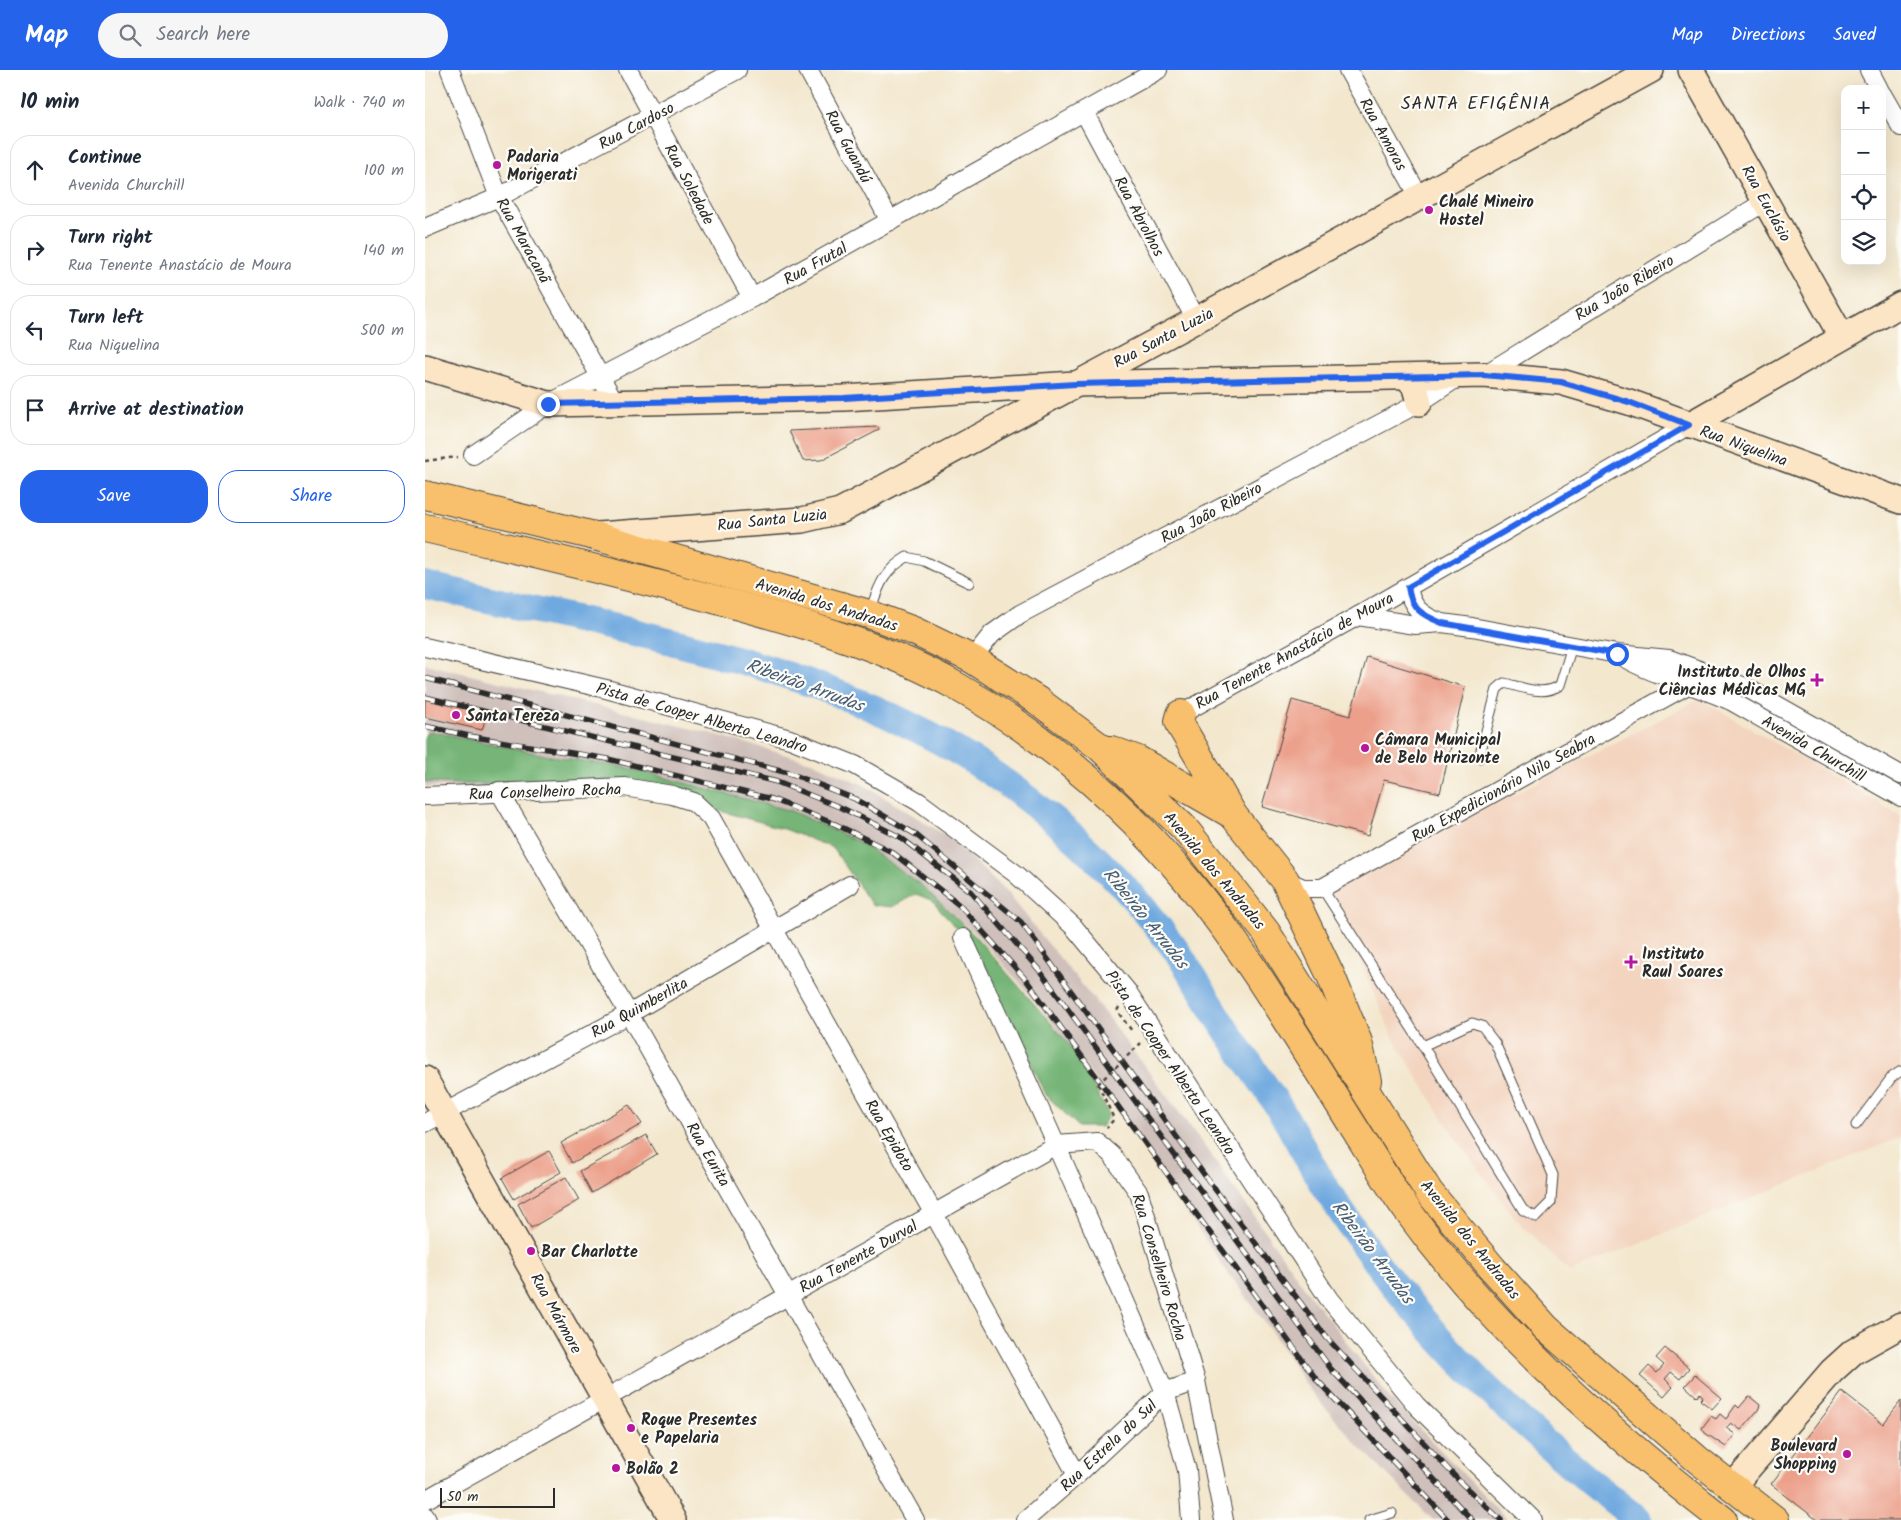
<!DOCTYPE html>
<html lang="en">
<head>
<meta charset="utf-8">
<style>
  :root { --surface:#fff; --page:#f6f6f7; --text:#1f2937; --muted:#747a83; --line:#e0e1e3; --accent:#2563eb }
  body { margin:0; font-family:Kalam,sans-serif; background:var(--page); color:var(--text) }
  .controls { position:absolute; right:15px; top:15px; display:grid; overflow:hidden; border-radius:10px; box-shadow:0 5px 20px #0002 }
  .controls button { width:45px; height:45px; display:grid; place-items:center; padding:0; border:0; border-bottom:1px solid var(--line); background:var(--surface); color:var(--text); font:25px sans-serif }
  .scale { position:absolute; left:15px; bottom:12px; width:115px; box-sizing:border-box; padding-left:5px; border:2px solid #2b2b2b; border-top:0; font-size:14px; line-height:18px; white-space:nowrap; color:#2b2b2b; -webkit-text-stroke:4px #fdfcf7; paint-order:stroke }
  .stop { position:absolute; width:15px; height:15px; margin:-11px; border:4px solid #2563eb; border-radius:50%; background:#fff }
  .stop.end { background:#2563eb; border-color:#fff; box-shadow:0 1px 5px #0008 }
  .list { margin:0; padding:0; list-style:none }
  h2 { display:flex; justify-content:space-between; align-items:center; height:65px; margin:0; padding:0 20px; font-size:21px }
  h2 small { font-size:16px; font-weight:400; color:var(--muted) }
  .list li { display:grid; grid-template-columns:32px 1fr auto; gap:15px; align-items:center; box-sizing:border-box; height:70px; margin:0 10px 10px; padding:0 10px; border:1px solid var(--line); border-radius:20px }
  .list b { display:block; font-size:19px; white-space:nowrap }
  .list p { margin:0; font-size:16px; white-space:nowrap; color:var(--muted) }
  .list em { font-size:16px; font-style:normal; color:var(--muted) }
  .actions { display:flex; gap:10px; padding:15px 20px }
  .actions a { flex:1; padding:11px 0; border:1px solid var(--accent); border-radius:20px; text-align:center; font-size:18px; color:var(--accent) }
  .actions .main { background:var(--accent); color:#fff }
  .icon { flex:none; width:28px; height:28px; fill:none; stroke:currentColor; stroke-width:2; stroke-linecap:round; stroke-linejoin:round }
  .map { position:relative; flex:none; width:1476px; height:1450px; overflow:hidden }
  header { display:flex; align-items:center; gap:30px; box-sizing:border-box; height:70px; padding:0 25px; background:var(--accent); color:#fff }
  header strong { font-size:24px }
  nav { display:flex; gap:28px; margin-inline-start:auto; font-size:18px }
  .search { width:350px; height:45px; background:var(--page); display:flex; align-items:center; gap:12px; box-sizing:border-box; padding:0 18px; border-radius:28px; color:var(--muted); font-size:19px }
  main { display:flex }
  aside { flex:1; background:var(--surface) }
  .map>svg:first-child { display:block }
  .built { fill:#f3d4bf }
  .industrial { fill:#cfc0bb }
  .forest { fill:#76b577; stroke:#507051 }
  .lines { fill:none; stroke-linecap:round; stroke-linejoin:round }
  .river { stroke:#6fa9df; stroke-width:28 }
  .building { fill:#eca08b }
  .lane-casing { stroke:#494743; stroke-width:11 }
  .street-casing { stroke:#494743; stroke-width:20 }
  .secondary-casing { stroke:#494743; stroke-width:28 }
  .primary-casing { stroke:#494743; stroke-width:30 }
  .path { stroke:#494743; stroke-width:2.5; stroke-dasharray:4 4; stroke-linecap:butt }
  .lane { stroke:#fff; stroke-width:9 }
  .street { stroke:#fff; stroke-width:18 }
  .secondary { stroke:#fce5c4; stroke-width:25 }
  .primary { stroke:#f8bf6c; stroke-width:28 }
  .rail-casing { stroke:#2b2b2b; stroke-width:5.5 }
  .rail { stroke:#fdfcf7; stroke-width:4; stroke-dasharray:11; stroke-linecap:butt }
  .path-bridge { stroke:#494743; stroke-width:2.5; stroke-dasharray:4 4; stroke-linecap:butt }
  .route { stroke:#2563eb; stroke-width:6 }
  .poi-dot { fill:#b5179e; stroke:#fdfcf7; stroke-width:2 }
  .labels { text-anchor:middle; stroke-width:4.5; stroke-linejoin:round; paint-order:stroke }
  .street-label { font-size:16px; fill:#2b2b2b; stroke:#fdfcf7 }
  .poi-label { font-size:16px; font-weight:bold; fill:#2b2b2b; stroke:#fdfcf7; text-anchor:start }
  .neighbourhood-label { font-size:18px; letter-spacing:1px; fill:#2b2b2b; stroke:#fdfcf7 }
  .water-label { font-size:18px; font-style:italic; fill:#465d73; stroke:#fdfcf7 }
</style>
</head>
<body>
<header>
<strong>Map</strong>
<div class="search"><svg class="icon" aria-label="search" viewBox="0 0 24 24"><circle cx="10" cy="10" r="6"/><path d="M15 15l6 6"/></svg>Search here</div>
<nav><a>Map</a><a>Directions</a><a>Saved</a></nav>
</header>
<main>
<aside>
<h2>10 min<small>Walk · 740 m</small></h2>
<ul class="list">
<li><svg class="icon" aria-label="ahead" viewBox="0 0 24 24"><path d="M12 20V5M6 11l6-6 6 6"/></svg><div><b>Continue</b><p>Avenida Churchill</p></div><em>100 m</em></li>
<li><svg class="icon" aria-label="right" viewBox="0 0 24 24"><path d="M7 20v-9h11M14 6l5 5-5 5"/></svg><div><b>Turn right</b><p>Rua Tenente Anastácio de Moura</p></div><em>140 m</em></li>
<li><svg class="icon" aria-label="left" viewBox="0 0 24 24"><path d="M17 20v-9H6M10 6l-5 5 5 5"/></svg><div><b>Turn left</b><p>Rua Niquelina</p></div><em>500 m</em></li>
<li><svg class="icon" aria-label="arrive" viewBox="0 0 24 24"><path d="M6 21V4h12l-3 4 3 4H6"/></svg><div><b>Arrive at destination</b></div></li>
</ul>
<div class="actions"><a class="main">Save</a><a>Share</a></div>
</aside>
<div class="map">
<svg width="1476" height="1450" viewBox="0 0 1476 1450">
  <rect width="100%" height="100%" fill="#fdfcf7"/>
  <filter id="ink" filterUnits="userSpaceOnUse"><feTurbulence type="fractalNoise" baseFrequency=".02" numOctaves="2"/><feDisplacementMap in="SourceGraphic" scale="10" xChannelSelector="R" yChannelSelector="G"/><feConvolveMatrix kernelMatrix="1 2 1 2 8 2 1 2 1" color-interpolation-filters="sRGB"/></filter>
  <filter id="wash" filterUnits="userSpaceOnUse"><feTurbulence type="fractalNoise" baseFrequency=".0096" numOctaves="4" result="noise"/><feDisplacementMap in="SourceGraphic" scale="20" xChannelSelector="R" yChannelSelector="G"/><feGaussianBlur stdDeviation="1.12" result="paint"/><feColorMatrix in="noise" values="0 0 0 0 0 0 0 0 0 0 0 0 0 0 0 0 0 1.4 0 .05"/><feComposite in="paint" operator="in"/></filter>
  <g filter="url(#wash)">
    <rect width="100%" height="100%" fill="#f3e7cd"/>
    <polygon class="built" points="1275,629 1476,746 1476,1067 1145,1202 1090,1148 1031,1069 967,966 904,819"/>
    <polygon class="industrial" points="0,594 289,664 389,693 439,715 525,768 579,820 672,933 783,1081 879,1217 964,1327 1083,1450 1008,1450 928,1370 884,1319 845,1259 802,1202 714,1072 646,976 608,928 552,865 505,824 415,778 267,720 76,716 0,717"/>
    <polygon class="forest" points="4,661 120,685 203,698 366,741 434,772 496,815 549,865 646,976 684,1045 676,1057 654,1057 620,1024 553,884 508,831 491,824 467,837 447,835 408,778 357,758 292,740 267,724 191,713 35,714 0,712 0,665"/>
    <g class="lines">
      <path class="river" d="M0,515C194,561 416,593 581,713C643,758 701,813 747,875C766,900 781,929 799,956C816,983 836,1009 853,1036C870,1063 884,1092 901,1119C917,1143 934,1168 951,1192C1024,1290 1117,1375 1213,1450"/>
    </g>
    <g id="blocks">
      <g class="building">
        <polygon points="453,357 454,360 396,390 378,391 364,361"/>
        <polygon points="942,587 1040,617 1015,723 959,710 943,766 837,737 867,630 925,646"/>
        <polygon points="0,629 62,644 57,660 0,647"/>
        <polygon points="204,1035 217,1054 147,1093 136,1073"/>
        <polygon points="221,1065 232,1084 167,1123 155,1101"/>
        <polygon points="124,1081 136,1102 89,1129 77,1108"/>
        <polygon points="141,1107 154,1130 106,1158 93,1134"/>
        <polygon points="1240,1278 1264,1298 1255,1309 1246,1302 1240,1309 1248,1317 1239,1327 1215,1306 1224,1296 1232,1303 1239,1295 1231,1288"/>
        <polygon points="1270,1305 1297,1328 1287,1339 1275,1330 1278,1327 1275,1323 1272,1327 1260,1316"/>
        <polygon points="1417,1322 1458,1354 1476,1331 1476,1450 1392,1450 1346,1414"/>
        <polygon points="1324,1326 1335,1335 1333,1340 1316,1360 1306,1353 1301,1358 1310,1364 1301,1377 1280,1363 1277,1358 1286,1346 1291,1349 1295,1344 1301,1349 1311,1335 1314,1338"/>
      </g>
    </g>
  </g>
  <g filter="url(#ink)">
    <use href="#blocks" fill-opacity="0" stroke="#494743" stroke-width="1"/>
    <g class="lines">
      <defs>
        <g id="lane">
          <path d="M445,541C454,516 458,501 482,487L499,491L544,513"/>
          <path d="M1054,688L1072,619L1079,613C1097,617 1119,627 1135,615L1147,576"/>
          <polyline points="897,818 998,976 1098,1140 1111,1147 1126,1132 1128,1105 1070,973 1057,956 1047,953 998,976"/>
          <polyline points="1431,1055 1467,1007 1476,1001"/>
          <polyline points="944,1450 967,1443"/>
        </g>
        <g id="street">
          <polyline points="25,0 74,127 189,331"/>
          <polyline points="203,0 327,228"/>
          <polyline points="383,0 465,151"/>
          <polyline points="923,0 995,128"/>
          <polyline points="1444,0 1454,19"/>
          <polyline points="1457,24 1476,57"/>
          <polyline points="659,42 771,250"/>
          <polyline points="0,158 74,127 312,0"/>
          <polyline points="1059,305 1341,131"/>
          <polyline points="48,385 123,334 327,228 733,0"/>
          <path d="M983,517C986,537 996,545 1014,552"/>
          <polyline points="933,546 990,555 1017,553 1047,557 1192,584 1244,589 1320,617 1476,705"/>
          <polyline points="0,577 181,619 365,669 430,695 494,732 591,804 648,856 702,921 904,1229 992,1336 1108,1450"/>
          <path d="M1194,585C1231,607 1269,614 1306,631L1476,727"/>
          <polyline points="547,589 567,564 595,544 994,333 1035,306"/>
          <polyline points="756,644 933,546 1264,355"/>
          <polyline points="74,721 204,944 490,1450"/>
          <polyline points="0,726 199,717 247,725 269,732 286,748 509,1144 652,1405"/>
          <polyline points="860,810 878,818 897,818 1261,616 1295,608"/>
          <polyline points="538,868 631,1075 672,1072 687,1085 714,1123 771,1311 799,1450"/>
          <polyline points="0,1053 204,944 425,815"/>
          <polyline points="0,1430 631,1075 740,1322 762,1400 766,1450"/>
          <polyline points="0,1446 2,1450"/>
          <polyline points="600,1450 652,1405 740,1322 771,1311"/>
        </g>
        <g id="secondary">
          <polyline points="1266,0 1417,267"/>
          <polyline points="0,297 123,334 419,328 650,314 1059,305 1136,312 1204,332 1476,431"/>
          <polyline points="982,308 990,317 994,333"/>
          <polyline points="1264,355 1476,234"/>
          <polyline points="173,465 377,450 415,441 771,250 1226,0"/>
          <polyline points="0,1009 248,1450"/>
          <polyline points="1307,1417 1407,1301 1428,1282 1476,1255"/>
        </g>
        <g id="primary">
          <polyline points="0,425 166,465 444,544 489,561 547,589 613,631 675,677 759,758 841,862 1004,1122 1068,1199 1121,1258 1273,1390 1350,1450"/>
          <path d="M0,458C103,482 205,506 307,534C382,555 462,577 531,616C669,694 765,798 849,931C880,979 910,1027 940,1075C954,1097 967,1120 982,1140C1069,1260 1181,1360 1298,1450"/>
          <polyline points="756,644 754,651 757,658 807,743"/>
          <polyline points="686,680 713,690 808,745 860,810 906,906 933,972 942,1011"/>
        </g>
      </defs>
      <use href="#lane" class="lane-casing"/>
      <use href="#street" class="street-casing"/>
      <use href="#secondary" class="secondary-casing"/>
      <use href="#primary" class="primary-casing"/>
      <g class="path">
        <polyline points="0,391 33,387"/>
        <polyline points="694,937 692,941 707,961"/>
        <polyline points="673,1014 689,1049 682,1058"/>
      </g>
      <use href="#lane" class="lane"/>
      <use href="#street" class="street"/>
      <use href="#secondary" class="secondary"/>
      <use href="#primary" class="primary"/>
      <defs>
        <g id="rail">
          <polyline points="0,608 367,704 430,729 490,764 596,852 783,1110 902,1268 1037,1414 1076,1450"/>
          <polyline points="0,627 352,712 417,738 475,767 546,822 615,901 906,1299 1047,1450"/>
          <polyline points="0,656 44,666 183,689 347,729 410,754 467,782 534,835 602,911 892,1310 1023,1450"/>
        </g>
      </defs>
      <use href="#rail" class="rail-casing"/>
      <use href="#rail" class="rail"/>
      <polyline class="path-bridge" points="673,1014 716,973"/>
    </g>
  </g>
  <g class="lines" filter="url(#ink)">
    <path class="route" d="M123,334L419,328L650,314L1059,305L1136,312L1204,332L1264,355L983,517C986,539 997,545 1017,553L1192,584"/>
  </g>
  <g class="poi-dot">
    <circle cx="72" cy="95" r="5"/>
    <circle cx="1004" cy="140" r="5"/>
    <path d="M1389.5 602.5h5v5h5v5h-5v5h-5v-5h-5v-5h5z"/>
    <circle cx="31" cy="645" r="5"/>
    <circle cx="940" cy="678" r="5"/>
    <path d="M1203.5 884.5h5v5h5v5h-5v5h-5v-5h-5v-5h5z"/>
    <circle cx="106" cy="1181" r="5"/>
    <circle cx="206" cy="1358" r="5"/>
    <circle cx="1422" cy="1384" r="5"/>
    <circle cx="191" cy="1398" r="5"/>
  </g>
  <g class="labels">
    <g class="street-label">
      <text transform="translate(211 55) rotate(-28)" y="6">Rua Cardoso</text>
      <text transform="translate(959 64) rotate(61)" y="6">Rua Amoras</text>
      <text transform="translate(424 76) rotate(62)" y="6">Rua Guandú</text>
      <text transform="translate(265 114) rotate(62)" y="6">Rua Soledade</text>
      <text transform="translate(1342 133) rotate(61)" y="6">Rua Euclásio</text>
      <text transform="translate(715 146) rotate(62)" y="6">Rua Abrolhos</text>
      <text transform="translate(99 170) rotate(61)" y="6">Rua Maracanã</text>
      <text transform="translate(390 193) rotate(-29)" y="6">Rua Frutal</text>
      <text transform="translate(1199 217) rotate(-31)" y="6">Rua João Ribeiro</text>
      <text transform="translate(738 267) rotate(-28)" y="6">Rua Santa Luzia</text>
      <text transform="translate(1319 375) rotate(20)" y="6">Rua Niquelina</text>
      <text transform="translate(786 442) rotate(-28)" y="6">Rua João Ribeiro</text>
      <text transform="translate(347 449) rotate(-6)" y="6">Rua Santa Luzia</text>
      <text transform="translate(402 534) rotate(17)" y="6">Avenida dos Andradas</text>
      <text transform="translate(869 580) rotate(-29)" y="6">Rua Tenente Anastácio de Moura</text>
      <text transform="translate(277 647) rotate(16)" y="6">Pista de Cooper Alberto Leandro</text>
      <text transform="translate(1389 678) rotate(30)" y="6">Avenida Churchill</text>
      <text transform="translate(1078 717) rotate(-29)" y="6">Rua Expedicionário Nilo Seabra</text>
      <text transform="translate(120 721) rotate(-2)" y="6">Rua Conselheiro Rocha</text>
      <text transform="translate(790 800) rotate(50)" y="6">Avenida dos Andradas</text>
      <text transform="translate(214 937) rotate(-29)" y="6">Rua Quimberlita</text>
      <text transform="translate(746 992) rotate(56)" y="6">Pista de Cooper Alberto Leandro</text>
      <text transform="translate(465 1065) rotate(60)" y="6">Rua Epidoto</text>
      <text transform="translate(284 1084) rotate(60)" y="6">Rua Eurita</text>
      <text transform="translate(1046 1169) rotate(51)" y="6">Avenida dos Andradas</text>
      <text transform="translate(433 1186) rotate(-29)" y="6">Rua Tenente Durval</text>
      <text transform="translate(735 1197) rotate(73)" y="6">Rua Conselheiro Rocha</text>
      <text transform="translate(132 1243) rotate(61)" y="6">Rua Mármore</text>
      <text transform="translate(683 1375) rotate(-43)" y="6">Rua Estrela do Sul</text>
    </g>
    <g class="poi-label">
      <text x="82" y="92">Padaria<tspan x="82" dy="18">Morigerati</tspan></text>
      <text x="1014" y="137">Chalé Mineiro<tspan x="1014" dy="18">Hostel</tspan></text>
      <text x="1381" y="607" text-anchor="end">Instituto de Olhos<tspan x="1381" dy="18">Ciências Médicas MG</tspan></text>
      <text x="41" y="651">Santa Tereza</text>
      <text x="950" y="675">Câmara Municipal<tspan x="950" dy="18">de Belo Horizonte</tspan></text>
      <text x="1217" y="889">Instituto<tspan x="1217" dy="18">Raul Soares</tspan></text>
      <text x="116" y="1187">Bar Charlotte</text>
      <text x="216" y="1355">Roque Presentes<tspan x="216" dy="18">e Papelaria</tspan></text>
      <text x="1412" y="1381" text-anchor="end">Boulevard<tspan x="1412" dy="18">Shopping</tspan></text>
      <text x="201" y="1404">Bolão 2</text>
    </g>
    <g class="neighbourhood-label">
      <text x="1051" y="39">SANTA EFIGÊNIA</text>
    </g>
    <g class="water-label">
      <text transform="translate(380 615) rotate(20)" y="6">Ribeirão Arrudas</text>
      <text transform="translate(721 848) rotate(51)" y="6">Ribeirão Arrudas</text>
      <text transform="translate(948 1182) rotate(53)" y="6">Ribeirão Arrudas</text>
    </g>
  </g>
</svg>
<div class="controls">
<button>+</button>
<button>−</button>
<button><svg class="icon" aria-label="locate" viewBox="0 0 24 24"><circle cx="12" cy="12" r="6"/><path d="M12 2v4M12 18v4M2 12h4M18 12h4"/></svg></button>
<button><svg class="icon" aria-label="layers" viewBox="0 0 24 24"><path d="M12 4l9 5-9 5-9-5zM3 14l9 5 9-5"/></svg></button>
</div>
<div class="scale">50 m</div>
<div class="stop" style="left:1192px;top:584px"></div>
<div class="stop end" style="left:123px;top:334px"></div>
</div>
</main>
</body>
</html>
